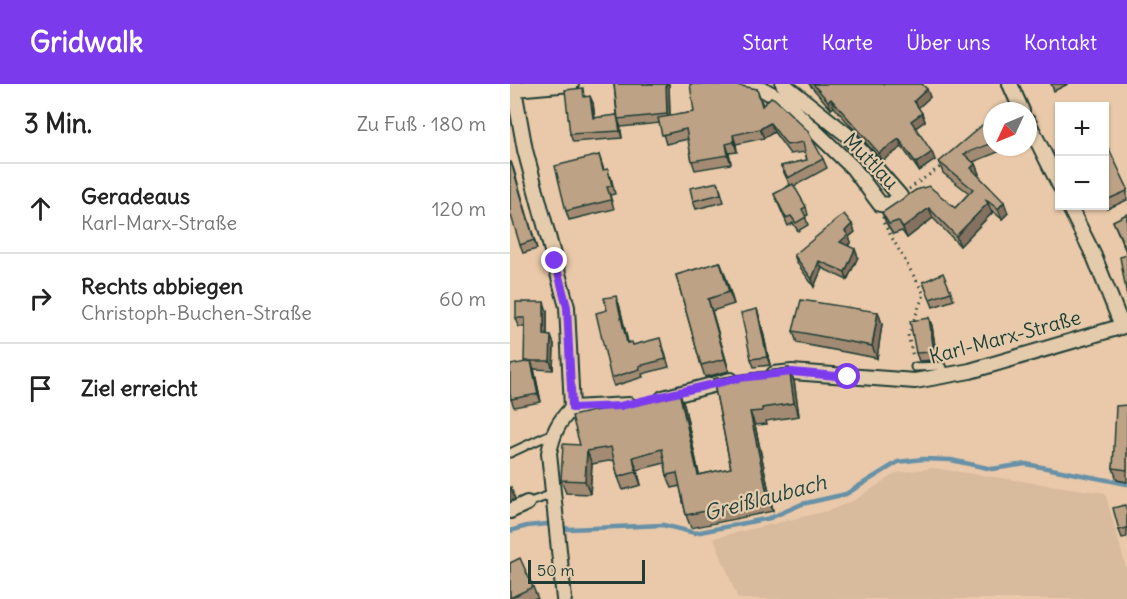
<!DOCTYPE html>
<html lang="de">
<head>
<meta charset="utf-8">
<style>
  :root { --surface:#fff; --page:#f2f2f2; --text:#222; --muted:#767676; --line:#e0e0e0; --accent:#7c3aed }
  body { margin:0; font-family:Delius,sans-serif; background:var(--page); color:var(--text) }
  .controls { position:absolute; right:18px; top:18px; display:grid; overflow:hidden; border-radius:0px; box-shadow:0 2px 4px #0004 }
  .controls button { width:54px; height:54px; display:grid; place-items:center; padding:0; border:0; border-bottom:2px solid var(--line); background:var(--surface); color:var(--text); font:30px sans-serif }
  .compass { position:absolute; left:473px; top:18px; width:54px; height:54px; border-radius:50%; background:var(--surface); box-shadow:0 2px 4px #0004; rotate:226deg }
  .scale { position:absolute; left:18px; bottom:15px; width:117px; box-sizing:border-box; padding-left:6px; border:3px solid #1f3d34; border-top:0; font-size:16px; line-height:21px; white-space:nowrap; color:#1f3d34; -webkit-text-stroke:4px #e4cbac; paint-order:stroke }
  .stop { position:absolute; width:18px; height:18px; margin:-14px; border:4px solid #7c3aed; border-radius:50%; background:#fff }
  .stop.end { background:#7c3aed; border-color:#fff; box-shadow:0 2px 6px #0008 }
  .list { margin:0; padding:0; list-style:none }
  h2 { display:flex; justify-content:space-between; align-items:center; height:78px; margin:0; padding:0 24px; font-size:26px }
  h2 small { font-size:20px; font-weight:400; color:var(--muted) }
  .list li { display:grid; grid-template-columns:39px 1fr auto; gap:18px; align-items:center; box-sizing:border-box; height:90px; padding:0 24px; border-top:2px solid var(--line) }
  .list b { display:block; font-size:22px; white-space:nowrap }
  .list p { margin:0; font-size:20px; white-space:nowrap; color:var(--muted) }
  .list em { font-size:20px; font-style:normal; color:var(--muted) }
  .icon { flex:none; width:33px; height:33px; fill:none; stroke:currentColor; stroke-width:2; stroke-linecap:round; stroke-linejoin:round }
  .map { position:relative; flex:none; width:617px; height:515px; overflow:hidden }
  header { display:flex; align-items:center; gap:36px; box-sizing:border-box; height:84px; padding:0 30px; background:var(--accent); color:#fff }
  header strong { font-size:28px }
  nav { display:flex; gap:33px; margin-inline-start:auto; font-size:21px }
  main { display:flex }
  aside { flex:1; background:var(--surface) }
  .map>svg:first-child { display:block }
  .built { fill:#d8ba9c }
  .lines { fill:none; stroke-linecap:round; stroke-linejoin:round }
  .stream { stroke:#6891a7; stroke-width:4.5 }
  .lane-casing { stroke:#1f3d34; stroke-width:11 }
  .street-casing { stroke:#1f3d34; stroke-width:18 }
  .path { stroke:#1f3d34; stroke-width:3; stroke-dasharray:1.5 4.5; stroke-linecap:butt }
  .lane { stroke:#e4cbac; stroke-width:7 }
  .street { stroke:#e4cbac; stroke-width:14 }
  .wall { fill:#a38b73; stroke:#1f3d34; stroke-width:1.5 }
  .shaded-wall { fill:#84715e; stroke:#1f3d34; stroke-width:1.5 }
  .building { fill:#bda286; stroke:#1f3d34; stroke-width:1.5 }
  .route { stroke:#7c3aed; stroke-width:8 }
  .labels { text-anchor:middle; stroke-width:4.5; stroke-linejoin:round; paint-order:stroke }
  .street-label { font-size:20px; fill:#1f3d34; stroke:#e4cbac }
  .water-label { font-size:21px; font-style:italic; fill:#25443e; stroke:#e4cbac }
</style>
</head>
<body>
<header>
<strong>Gridwalk</strong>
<nav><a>Start</a><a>Karte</a><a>Über uns</a><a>Kontakt</a></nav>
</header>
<main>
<aside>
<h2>3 Min.<small>Zu Fuß · 180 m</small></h2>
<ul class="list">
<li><svg class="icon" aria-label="ahead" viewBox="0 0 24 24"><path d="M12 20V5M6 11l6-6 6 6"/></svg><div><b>Geradeaus</b><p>Karl-Marx-Straße</p></div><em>120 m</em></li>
<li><svg class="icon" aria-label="right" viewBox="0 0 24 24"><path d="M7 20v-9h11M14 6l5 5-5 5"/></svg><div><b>Rechts abbiegen</b><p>Christoph-Buchen-Straße</p></div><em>60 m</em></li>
<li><svg class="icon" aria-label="arrive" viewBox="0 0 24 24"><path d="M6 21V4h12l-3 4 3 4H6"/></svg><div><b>Ziel erreicht</b></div></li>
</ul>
</aside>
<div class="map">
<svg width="617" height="515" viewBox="0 0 617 515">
  <rect width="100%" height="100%" fill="#e9c9a9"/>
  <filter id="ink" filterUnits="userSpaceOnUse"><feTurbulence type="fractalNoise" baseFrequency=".0167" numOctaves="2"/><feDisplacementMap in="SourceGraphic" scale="12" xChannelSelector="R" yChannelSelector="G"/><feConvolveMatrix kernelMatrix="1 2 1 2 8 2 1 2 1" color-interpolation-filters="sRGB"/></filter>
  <g filter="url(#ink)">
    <polygon class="built" points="422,384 595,409 617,487 617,515 228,515 204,454 321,426 345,416 386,389"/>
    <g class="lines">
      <polyline class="stream" points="0,447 17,442 37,440 59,445 153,441 185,449 260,434 292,420 336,410 388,378 413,375 441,376 482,385 516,380 617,400"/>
      <defs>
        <g id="lane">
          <polyline points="405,283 431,282 435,291"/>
          <polyline points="0,369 43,349"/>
          <polyline points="17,419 43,410"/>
        </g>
        <g id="street">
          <polyline points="3,0 15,66 57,223 62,324"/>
          <polyline points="197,0 230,1 254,6 274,17 343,84 370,120 381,121 390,112 336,50 273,0"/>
          <polyline points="500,0 512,27"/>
          <polyline points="4,5 61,0"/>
          <polyline points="518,38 550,102"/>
          <polyline points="559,122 584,172 612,242"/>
          <polyline points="264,290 282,288 405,297 460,287 617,241"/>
          <polyline points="153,314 221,296"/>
          <polyline points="62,324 119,321"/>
          <polyline points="0,427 17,419"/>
          <path d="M54,515L39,369C43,349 48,338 62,324"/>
        </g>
      </defs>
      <use href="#lane" class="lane-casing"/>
      <use href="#street" class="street-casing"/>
      <g class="path">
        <polyline points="399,105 433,81"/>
        <polyline points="373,133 373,138 414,210 398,251 403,273"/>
      </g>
      <use href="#lane" class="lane"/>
      <use href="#street" class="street"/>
    </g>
    <g class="wall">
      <polygon points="104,0 159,0 160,32 184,28 247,5 253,21 313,75 317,84 284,102 296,123 298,131 295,132 298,141 288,147 283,139 278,142 264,110 280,101 275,91 271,82 297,76 295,68 280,70 264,48 254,54 226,60 227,68 219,69 221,80 185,86 182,77 178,55 156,60 150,39 111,43 110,41 112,54 63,58 60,50 75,12 83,19 85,34 107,31"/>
      <polygon points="299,0 412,0 420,13 408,23 415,37 405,44 425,76 409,87 392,63 372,77 324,23 321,25"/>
      <polygon points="541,0 558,0 544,7"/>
      <polygon points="482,44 482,63 498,63 498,64 463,78 465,80 469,90 468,91 498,129 492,135 481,126 482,129 450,162 423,134 397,154 392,147 383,150 376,139 372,129 406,106 445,124 459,109 433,89 429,78"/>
      <polygon points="594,63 617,103 617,116 597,125 594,121"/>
      <polygon points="89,71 94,86 101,93 105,110 100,111 104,125 59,136 56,127"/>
      <polygon points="1,78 27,165 13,169 10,161"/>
      <polygon points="208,98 214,118 186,125 183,117"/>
      <polygon points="617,130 617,170 603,137"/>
      <polygon points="345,148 339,153 341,158 338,162 348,173 337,196 312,184 304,203 287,179 284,171"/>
      <polygon points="210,178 224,220 202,227 219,287 195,293 191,281 166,191"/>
      <polygon points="413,198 441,208 444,216 423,223"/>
      <polygon points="109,220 118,259 123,261 153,262 159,283 132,290 133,293 104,302 101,294 97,226"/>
      <polygon points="37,227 37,252 44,260 43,286 24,285 31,318 4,323 1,315 15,278 15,243 9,243 6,234"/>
      <polygon points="368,228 372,240 367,274 287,259 283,247"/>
      <polygon points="250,234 260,281 244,283 241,275"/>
      <polygon points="419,234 422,242 427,276 409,277 406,269"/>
      <polygon points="279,284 284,297 289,332 256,337 257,340 245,341 263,427 181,444 176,431 170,402 162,404 157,391 155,379 127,386 131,401 113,406 108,393 104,376 82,380 80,410 56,409 51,396 70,361 174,320 189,391 221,384 203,295"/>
      <polygon points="617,321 617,398 607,396 603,384"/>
      <polygon points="617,426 617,453 612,454 609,446"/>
      <polygon points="0,479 23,503 28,515 0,515"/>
    </g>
    <g class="shaded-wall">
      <polygon points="156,0 159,0 160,38 157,30"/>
      <polygon points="417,5 420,13 407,25 404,17"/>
      <polygon points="80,12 83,19 85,41 83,34"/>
      <polygon points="321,15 324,23 321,25 318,17"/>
      <polygon points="412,29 415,37 404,45 401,37"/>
      <polygon points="108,35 110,41 112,54 110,47"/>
      <polygon points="260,39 264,48 254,54 250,45"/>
      <polygon points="223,51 226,60 227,68 224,58"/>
      <polygon points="389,55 392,63 372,77 369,69"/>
      <polygon points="216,60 219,69 221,80 218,71"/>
      <polygon points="422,68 425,76 409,87 406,79"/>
      <polygon points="1,78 4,86 27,165 24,156"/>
      <polygon points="465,80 469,90 464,94 461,84"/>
      <polygon points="494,118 498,129 492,135 488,125"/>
      <polygon points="478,119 482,129 450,162 446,152"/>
      <polygon points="419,124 423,134 397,154 393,144"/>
      <polygon points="342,140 345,148 339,153 341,158 333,166 330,158 335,147"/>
      <polygon points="345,165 348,173 337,196 335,188"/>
      <polygon points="309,177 312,184 304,203 302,195"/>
      <polygon points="210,178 215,190 224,220 219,208"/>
      <polygon points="106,212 109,220 120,267 117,259"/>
      <polygon points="198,215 202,227 219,287 215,275"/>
      <polygon points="34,218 37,227 37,260 34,251"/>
      <polygon points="247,225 250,234 260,281 257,273"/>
      <polygon points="368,228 372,240 367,274 362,262"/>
      <polygon points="419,234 422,242 427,276 424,268"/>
      <polygon points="41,252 44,260 43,286 40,277"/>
      <polygon points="21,277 24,285 31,318 28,310"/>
      <polygon points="279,284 284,297 289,332 284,319"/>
      <polygon points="169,307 174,320 192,404 188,391"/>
      <polygon points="240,328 245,341 263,427 258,414"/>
      <polygon points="77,367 82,380 80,410 75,397"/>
      <polygon points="123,373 127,386 131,401 126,388"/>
      <polygon points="1,403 5,415 0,418 0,404"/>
    </g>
    <g class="building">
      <polygon points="104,0 156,0 157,30 108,35"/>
      <polygon points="180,0 226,1 247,5 252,22 261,13 265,15 297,46 313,75 278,94 271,82 297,76 293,58 277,61 260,39 250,45 223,51 224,58 216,60 218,71 182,77 176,45 152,51 148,34 184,28"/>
      <polygon points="303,0 412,0 417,5 404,17 412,29 401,37 422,68 406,79 389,55 369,69 321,15 318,17"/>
      <polygon points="73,4 74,13 80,12 83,34 107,31 110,47 60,50 55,6"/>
      <polygon points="476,38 479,45 482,44 482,59 454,70 465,80 461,84 494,118 488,125 475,115 478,119 446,152 419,124 393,144 388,137 379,140 372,129 406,106 419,102 445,124 463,105 429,78"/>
      <polygon points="594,63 596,66 599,65 617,103 617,107 594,117"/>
      <polygon points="89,71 93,86 98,85 102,102 97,103 101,116 56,127 45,82"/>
      <polygon points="0,78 1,78 24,156 10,161 0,128"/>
      <polygon points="208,98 211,110 183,117 180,104"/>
      <polygon points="283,100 296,123 292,125 296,133 286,139 281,132 276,134 264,110"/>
      <polygon points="334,130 342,140 335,147 338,151 330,158 345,165 335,188 309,177 302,195 284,171"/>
      <polygon points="617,130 617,167 603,137"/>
      <polygon points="617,171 617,212 610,173"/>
      <polygon points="210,178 219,208 198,215 215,275 191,281 166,191"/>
      <polygon points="433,189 441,208 420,215 413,198"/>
      <polygon points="106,212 117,259 122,258 123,261 150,254 156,275 129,282 130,285 101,294 86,229 97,226 94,214"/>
      <polygon points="291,216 368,228 362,262 283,247"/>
      <polygon points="6,218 34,218 34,251 41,252 40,277 14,277 15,234 6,234"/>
      <polygon points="247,225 257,273 241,275 231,229"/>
      <polygon points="419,234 424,268 406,269 400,237"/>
      <polygon points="21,277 28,310 1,315 0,309 0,281"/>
      <polygon points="279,284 284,319 252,324 252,327 240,328 258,414 176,431 167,389 157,391 152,365 123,373 126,388 108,393 101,363 77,367 75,397 51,396 53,360 70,361 62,332 169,307 188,391 221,384 203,295"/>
      <polygon points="617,321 617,386 603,384 606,322"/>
      <polygon points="615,421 617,427 617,444 609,446 603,424"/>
      <polygon points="10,474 23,503 0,514 0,479"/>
    </g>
  </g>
  <g class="lines" filter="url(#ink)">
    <polyline class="route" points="45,177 57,223 62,324 110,322 229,294 282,288 338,293"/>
  </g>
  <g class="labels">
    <g class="street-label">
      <text transform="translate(361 77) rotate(46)" y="7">Muttlau</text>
      <text transform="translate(495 253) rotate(-15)" y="7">Karl-Marx-Straße</text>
    </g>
    <g class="water-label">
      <text transform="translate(255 414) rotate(-15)" y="7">Greißlaubach</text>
    </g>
  </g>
</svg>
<div class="controls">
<button>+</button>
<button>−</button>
</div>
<svg class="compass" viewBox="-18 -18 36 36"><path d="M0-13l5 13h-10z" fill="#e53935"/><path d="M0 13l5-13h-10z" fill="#767676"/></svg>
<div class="scale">50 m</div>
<div class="stop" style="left:338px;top:293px"></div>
<div class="stop end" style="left:45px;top:177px"></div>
</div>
</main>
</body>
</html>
